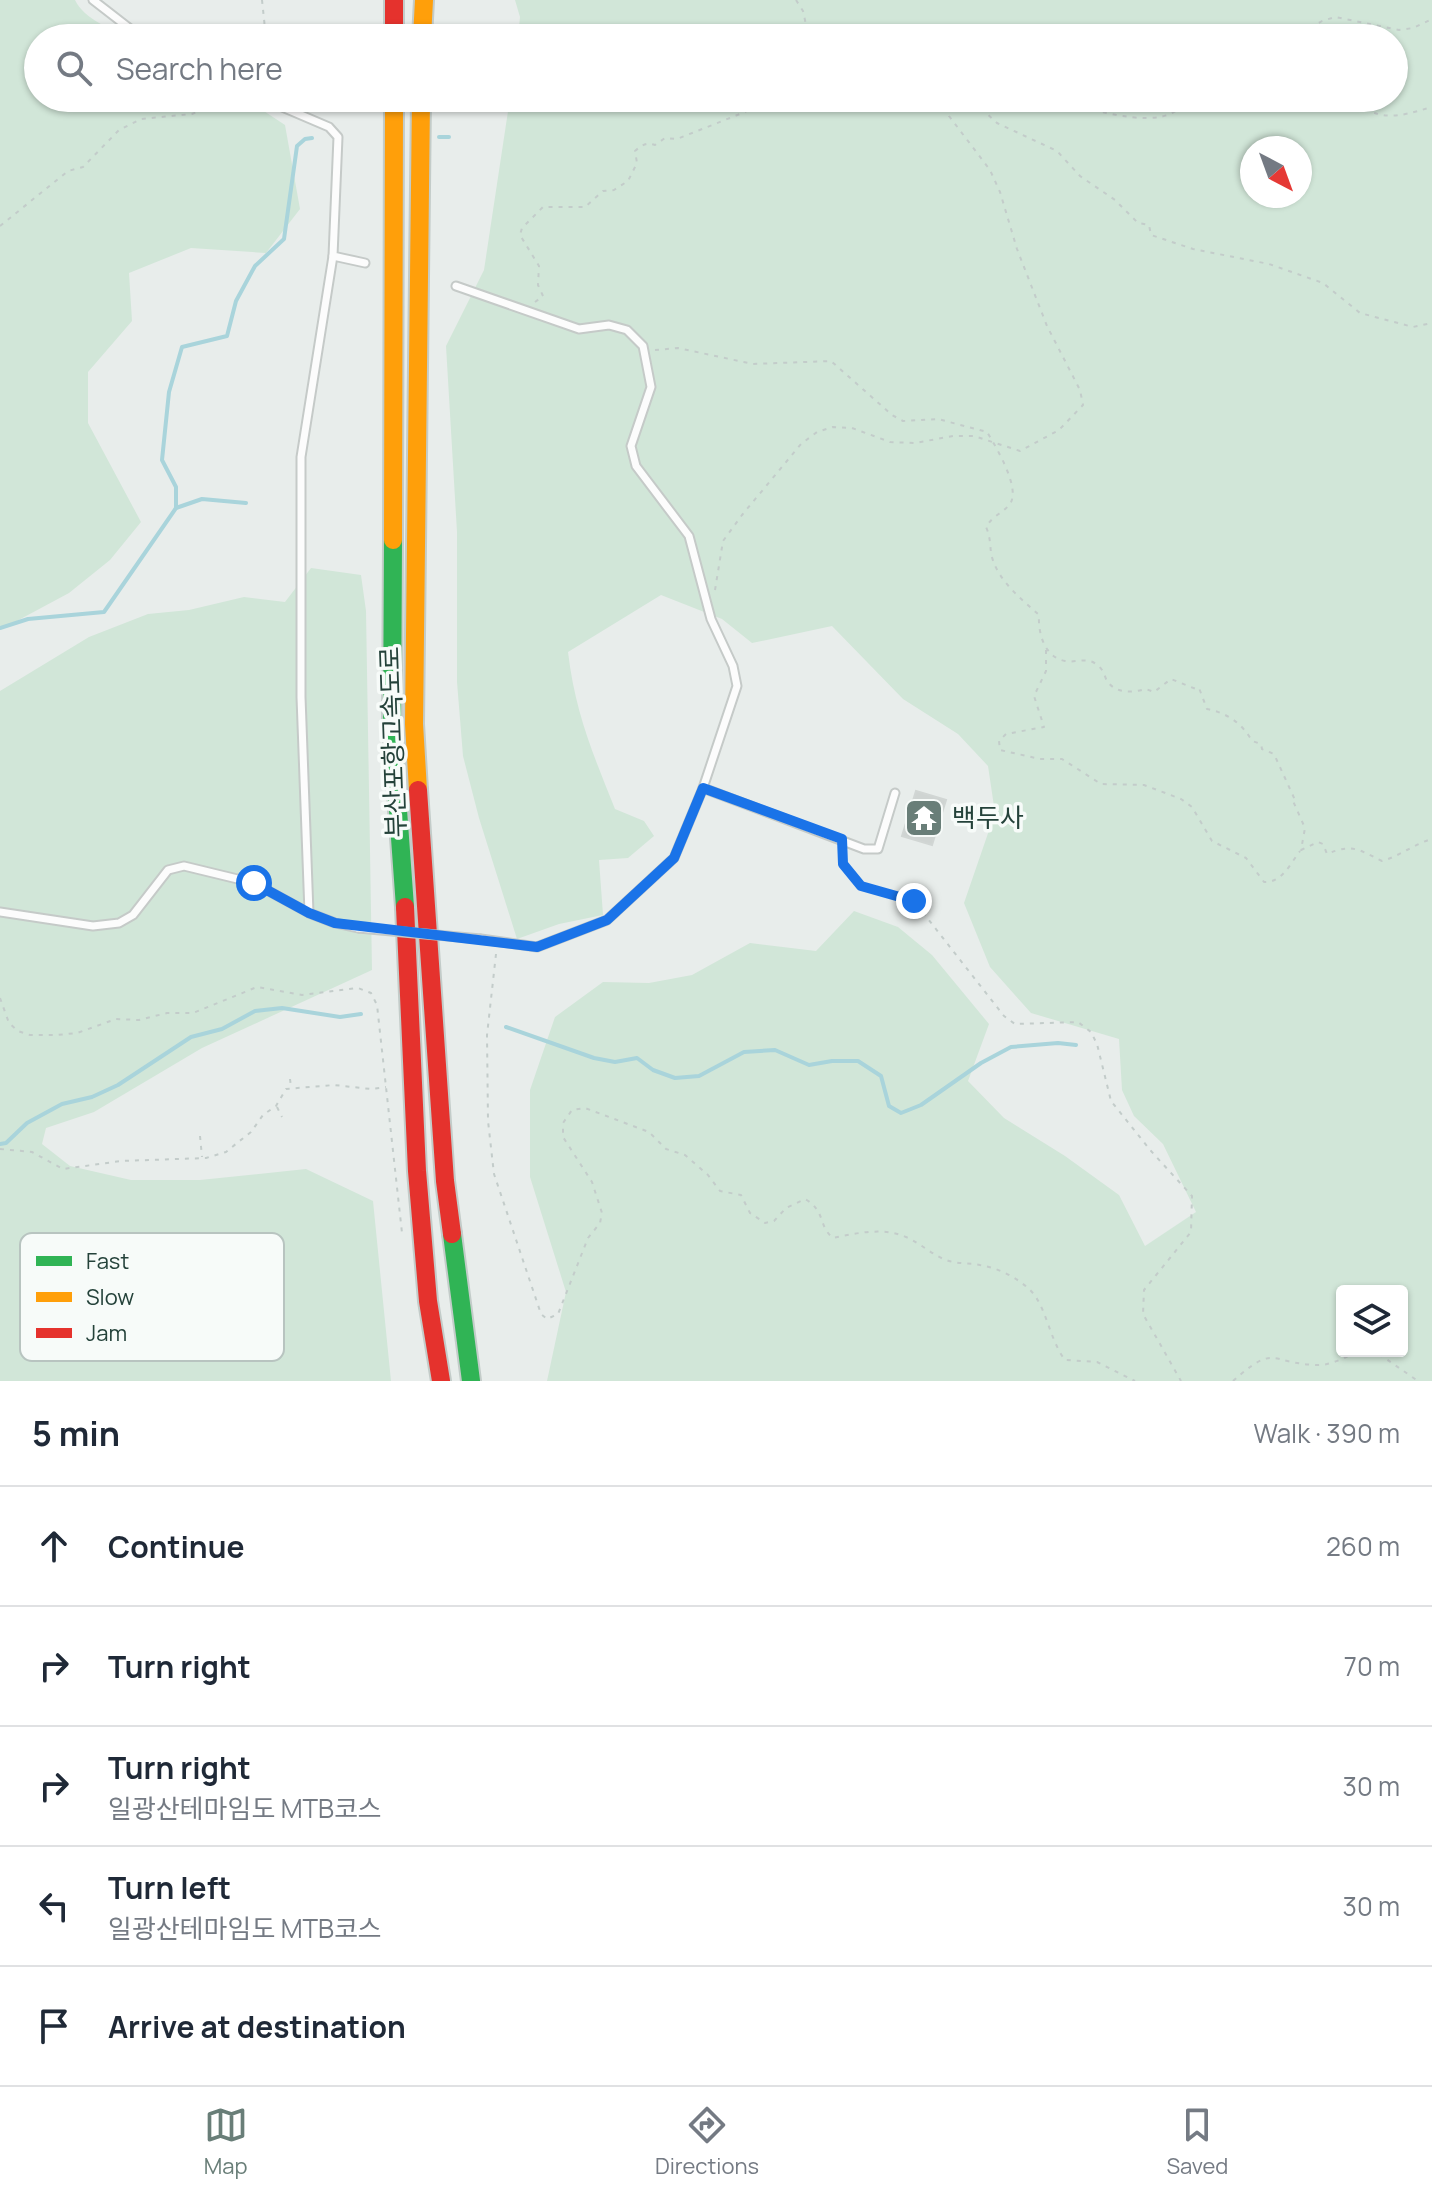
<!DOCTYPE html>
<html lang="en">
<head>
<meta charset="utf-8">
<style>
  :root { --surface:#fff; --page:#f2f2f3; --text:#1f2937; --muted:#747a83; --line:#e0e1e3; --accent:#697e78 }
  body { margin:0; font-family:Manrope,"Noto Sans KR",sans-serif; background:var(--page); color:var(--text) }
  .controls { position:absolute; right:24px; bottom:24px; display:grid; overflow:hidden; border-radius:8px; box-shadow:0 2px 6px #0004 }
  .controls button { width:72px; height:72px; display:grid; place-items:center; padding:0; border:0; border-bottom:2px solid var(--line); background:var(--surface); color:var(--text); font:40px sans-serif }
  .compass { position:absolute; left:1240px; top:136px; width:72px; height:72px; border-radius:50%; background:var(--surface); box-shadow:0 2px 6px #0004; rotate:139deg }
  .stop { position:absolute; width:24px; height:24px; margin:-18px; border:6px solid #1a73e8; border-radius:50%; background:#fff }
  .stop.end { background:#1a73e8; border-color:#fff; box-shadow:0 2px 8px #0008 }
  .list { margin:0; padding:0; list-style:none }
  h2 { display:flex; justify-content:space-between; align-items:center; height:104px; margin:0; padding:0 32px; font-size:34px }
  h2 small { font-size:26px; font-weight:400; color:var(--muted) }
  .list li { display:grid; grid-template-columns:52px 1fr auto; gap:24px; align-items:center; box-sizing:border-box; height:120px; padding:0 32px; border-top:2px solid var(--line) }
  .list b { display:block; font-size:30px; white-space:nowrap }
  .list p { margin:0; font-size:26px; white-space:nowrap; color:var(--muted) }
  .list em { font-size:26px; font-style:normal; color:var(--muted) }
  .icon { flex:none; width:44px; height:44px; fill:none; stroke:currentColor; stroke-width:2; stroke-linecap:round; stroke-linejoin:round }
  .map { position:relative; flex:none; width:1432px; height:1381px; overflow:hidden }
  .search { position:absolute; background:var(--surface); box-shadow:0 2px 6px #0004; left:24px; right:24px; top:24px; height:88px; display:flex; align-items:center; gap:20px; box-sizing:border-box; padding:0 28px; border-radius:44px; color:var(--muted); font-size:30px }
  .sheet { height:704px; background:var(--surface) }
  nav { display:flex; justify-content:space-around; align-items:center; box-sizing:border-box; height:112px; border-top:2px solid var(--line); background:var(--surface); font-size:22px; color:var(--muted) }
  nav a { display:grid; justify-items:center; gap:4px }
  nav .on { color:var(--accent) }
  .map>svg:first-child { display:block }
  .green { fill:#d1e6d8; fill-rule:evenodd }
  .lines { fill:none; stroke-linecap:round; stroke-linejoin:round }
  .stream { stroke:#a9d4db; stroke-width:4 }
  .building { fill:#cfd4d2; stroke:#d1d6d4; stroke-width:2 }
  .lane-casing { stroke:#c5cac8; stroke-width:11 }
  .fast-casing { stroke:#c3ccc9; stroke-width:22 }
  .slow-casing { stroke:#c3ccc9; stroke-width:22 }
  .jam-casing { stroke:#c3ccc9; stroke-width:22 }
  .path { stroke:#c3ccca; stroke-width:2; stroke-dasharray:4 6; stroke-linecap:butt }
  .lane { stroke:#fcfcfc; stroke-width:7 }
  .fast { stroke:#30b455; stroke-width:18 }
  .slow { stroke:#ff9f0a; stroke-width:18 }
  .jam { stroke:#e5322d; stroke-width:18 }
  .lane-bridge-casing { stroke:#c5cac8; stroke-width:11; stroke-linecap:butt }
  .lane-bridge { stroke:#fcfcfc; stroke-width:7 }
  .route { stroke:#1a73e8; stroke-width:10 }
  .labels { text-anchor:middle; stroke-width:7; stroke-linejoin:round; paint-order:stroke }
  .street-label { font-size:26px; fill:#24423a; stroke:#f7fbf9 }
  .poi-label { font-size:26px; fill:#24423a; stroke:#f7fbf9; text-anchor:start }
  .key { fill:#f7fbf9; stroke:#b8c4c0; stroke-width:2 }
  .key-label { font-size:22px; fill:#24423a }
</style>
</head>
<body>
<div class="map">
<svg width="1432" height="1381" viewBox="0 0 1432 1381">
  <rect width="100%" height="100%" fill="#e8edeb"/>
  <g class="green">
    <path d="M0,0H75C84,19 111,29 130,38H38V98H244L285,125L300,209L266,253L191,248L129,273L132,321L88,372V423L141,522L110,560L69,593L0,630Z"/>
    <path d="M515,0H1432V1381H547L566,1292L530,1177V1090L555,1017L603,982L649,983L692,975L750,943L816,951L854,911L898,927L932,955L989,1024L968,1081L1004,1118L1065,1156L1119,1195L1145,1246L1196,1212L1163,1144L1134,1116L1122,1090L1119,1039L1031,1013L990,967L964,903L995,813L988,766L958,734L903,699L832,626L752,643L722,619L661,595L568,652C575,712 593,754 615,809L644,821L654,836L628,858L599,860L603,915L559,924L517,939L479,818L463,756L457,682V532L446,346L484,270L510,98H1394V38H518L520,17ZM1252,148H1300V196H1252ZM1342,1291H1402V1351H1342Z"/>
    <polygon points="311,568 361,575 366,611 372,970 202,1048 94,1112 46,1128 42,1144 70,1166 131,1180 200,1180 306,1169 373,1201 391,1381 0,1381 0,691 89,637 148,614 189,610 244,597 285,602"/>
  </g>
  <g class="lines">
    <g class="stream">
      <polyline points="439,137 449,137"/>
      <polyline points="176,508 176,487 162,460 169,392 182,347 227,336 236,301 255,266 284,239 297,146 305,139 312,138"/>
      <polyline points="0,628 28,619 104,612 176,508 202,499 246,503"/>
      <polyline points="506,1027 594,1058 615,1062 637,1058 653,1070 675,1078 699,1076 744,1052 775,1050 809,1065 832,1061 858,1061 881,1076 889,1106 901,1113 921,1105 981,1063 1011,1047 1058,1043 1076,1045"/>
      <polyline points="0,1144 6,1143 27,1123 62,1104 92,1097 118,1085 191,1037 222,1029 255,1011 282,1008 340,1017 361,1014"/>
    </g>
  </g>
  <polygon class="building" points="916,791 946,800 932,845 902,836"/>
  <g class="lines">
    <defs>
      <g id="lane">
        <polyline points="93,0 142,38"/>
        <polyline points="261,98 329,127 338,137 333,256 365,263"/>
        <polyline points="456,286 579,329 609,325 627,330 643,346 651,387 631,446 636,466 689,536 711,619 733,666 737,686 703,788 674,858 607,920 537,947 481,939"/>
        <polyline points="703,788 864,849 878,849 895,793"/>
        <polyline points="0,912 93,926 119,923 133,915 168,870 184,866 254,883 309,913 335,923 358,928"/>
        <polyline points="309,913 301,697 301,457 333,256"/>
      </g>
      <g id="fast">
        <polyline points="393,540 392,727 405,907"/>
        <polyline points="452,1234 471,1381"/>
      </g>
      <g id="slow">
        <polyline points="422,38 424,0"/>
        <polyline points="393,540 394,98"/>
        <polyline points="418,790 414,724 421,98"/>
      </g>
      <g id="jam">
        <polyline points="394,0 394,38"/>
        <polyline points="418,790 445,1181 452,1234"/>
        <polyline points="405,907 417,1171 428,1301 441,1381"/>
      </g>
    </defs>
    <use href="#lane" class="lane-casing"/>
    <use href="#fast" class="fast-casing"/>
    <use href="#slow" class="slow-casing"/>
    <use href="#jam" class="jam-casing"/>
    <g class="path">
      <polyline points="262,0 266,38"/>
      <polyline points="796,0 803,11 809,38"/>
      <polyline points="1293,38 1322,21 1335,17 1399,30 1413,28 1432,19"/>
      <polyline points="929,98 935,107 946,100 982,109 997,123 1057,151 1080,176 1115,200 1138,223 1149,225 1151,235 1193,249 1269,264 1323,283 1360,313 1413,327 1432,323"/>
      <path d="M1055,98C1082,108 1148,128 1174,112C1179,109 1183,103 1187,98"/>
      <path d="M1348,98C1381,122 1394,118 1432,107"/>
      <polyline points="0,226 68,171 83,167 119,130 141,119 192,114 232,98"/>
      <path d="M535,302L543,296L538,285L539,266L520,235L522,228L543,207H585L603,191L614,190L628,181L637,163L635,151C642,145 646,142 655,145L665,138L677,139L745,112L769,98"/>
      <path d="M655,350L678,348L753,364L831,361L892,415L903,421L938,419L987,432C996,447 1021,488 1010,504C1003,513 992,516 986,527C990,536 990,543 991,553C996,579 1020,598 1039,615C1038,633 1044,657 1065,661C1075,663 1087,657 1096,664C1102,668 1104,673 1106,679C1114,694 1132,693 1146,689L1154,692L1171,679L1196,689L1199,688L1207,709C1227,713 1242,723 1252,741L1261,744L1262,749L1274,754L1295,800L1293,801L1305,828L1301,850L1318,842L1323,844L1327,854C1353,843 1359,850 1382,861C1400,856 1414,844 1432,839"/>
      <polyline points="715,590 723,541 742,515 801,444 817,432 833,427 852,428 890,442 915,443 953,436 974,436 1020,451 1059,430 1083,405 1080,390 1047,326 1017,249 1000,192 990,170 949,116 946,98"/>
      <path d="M1046,650V671L1034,696L1044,727L1006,734L999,741L1000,750L1040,759H1062L1101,784L1144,785L1181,799L1192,807L1212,841L1246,858L1264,882C1282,883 1290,864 1300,851"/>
      <polyline points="843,852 843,864 861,886 914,901 1004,1016 1015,1024 1078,1022 1091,1032 1097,1044 1111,1101 1151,1151 1192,1196 1191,1232 1144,1290 1143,1314 1181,1381"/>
      <path d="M496,954L487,1035L488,1121L494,1174L541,1314L547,1319L558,1314L588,1238L600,1223L602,1213L592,1182L563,1137V1123L572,1110L585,1108L649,1132L666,1149L685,1155L708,1175L720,1191L741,1195L750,1213L765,1223L774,1221L786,1208L805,1199C826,1211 818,1226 833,1238C857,1233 883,1227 906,1237C922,1244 933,1256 949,1261C959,1264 970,1263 980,1265C998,1268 1016,1277 1029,1289C1046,1304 1049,1339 1065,1360L1097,1362L1135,1381"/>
      <polyline points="0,998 9,1023 18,1031 30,1035 57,1035 77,1033 116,1019 139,1020 167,1013 193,1013 257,987 302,995 358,988 371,993 377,1005 402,1233"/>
      <polyline points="290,1079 291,1087"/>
      <polyline points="277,1107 282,1117"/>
      <polyline points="200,1136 202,1157"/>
      <polyline points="0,1149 32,1152 63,1169 121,1161 206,1158 226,1152 237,1143 251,1132 263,1115 276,1106 286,1089 334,1085 371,1089 386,1087"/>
      <polyline points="1370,1351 1376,1352 1418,1381"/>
      <path d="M1233,1381C1276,1343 1268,1363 1316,1365C1330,1366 1346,1357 1359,1351"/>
    </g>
    <use href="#lane" class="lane"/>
    <use href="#fast" class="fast"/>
    <use href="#slow" class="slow"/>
    <use href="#jam" class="jam"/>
    <defs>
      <polyline id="lane-bridge" points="358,928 481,939"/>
    </defs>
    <use href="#lane-bridge" class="lane-bridge-casing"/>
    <use href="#lane-bridge" class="lane-bridge"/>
  </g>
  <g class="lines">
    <polyline class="route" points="254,883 309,913 335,923 537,947 607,920 674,858 703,788 842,839 843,864 861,886 914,901"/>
  </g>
  <defs>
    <symbol id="temple-square" viewBox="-11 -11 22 22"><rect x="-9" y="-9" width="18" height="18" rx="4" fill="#697e78" stroke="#f7fbf9"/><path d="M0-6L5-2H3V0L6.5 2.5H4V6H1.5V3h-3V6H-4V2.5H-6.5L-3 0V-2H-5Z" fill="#fff"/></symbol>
  </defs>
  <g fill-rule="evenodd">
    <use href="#temple-square" x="902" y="796" width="44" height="44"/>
  </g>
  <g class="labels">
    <g class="street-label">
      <text transform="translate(393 742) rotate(-92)" y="9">부산포항고속도로</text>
    </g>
    <g class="poi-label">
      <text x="952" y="827">백두사</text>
    </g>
  </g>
  <rect x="20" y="1233" width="264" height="128" rx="12" class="key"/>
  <rect x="36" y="1256" width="36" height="10" fill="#30b455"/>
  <rect x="36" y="1292" width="36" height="10" fill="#ff9f0a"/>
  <rect x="36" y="1328" width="36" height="10" fill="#e5322d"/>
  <g class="key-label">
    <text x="86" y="1269">Fast</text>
    <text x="86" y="1305">Slow</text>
    <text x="86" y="1341">Jam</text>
  </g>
</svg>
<div class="controls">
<button><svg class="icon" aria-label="layers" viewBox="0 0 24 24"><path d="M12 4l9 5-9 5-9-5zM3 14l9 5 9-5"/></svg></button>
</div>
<svg class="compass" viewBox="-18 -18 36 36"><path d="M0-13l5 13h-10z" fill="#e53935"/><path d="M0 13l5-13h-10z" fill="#747a83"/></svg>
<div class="stop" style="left:254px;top:883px"></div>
<div class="stop end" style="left:914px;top:901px"></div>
<div class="search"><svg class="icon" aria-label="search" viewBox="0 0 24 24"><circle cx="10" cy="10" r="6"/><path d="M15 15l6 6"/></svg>Search here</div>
</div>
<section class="sheet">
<h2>5 min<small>Walk · 390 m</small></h2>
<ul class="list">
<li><svg class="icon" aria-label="ahead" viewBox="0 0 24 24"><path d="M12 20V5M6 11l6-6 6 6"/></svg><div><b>Continue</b></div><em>260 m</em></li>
<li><svg class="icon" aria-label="right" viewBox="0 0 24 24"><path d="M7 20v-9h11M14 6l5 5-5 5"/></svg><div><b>Turn right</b></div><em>70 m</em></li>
<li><svg class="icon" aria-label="right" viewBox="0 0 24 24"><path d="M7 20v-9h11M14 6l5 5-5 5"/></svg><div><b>Turn right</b><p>일광산테마임도 MTB코스</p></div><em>30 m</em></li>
<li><svg class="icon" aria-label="left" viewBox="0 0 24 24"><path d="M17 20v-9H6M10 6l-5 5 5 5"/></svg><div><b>Turn left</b><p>일광산테마임도 MTB코스</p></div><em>30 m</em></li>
<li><svg class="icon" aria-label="arrive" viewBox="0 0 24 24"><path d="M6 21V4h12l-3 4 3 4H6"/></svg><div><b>Arrive at destination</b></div></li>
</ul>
</section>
<nav>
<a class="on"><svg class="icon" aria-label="map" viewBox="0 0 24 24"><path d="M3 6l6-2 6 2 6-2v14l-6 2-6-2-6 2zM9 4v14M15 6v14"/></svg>Map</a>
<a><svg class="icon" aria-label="directions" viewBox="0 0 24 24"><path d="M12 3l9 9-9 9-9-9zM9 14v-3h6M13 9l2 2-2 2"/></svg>Directions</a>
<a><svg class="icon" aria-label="saved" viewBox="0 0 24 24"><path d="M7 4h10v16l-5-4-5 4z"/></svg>Saved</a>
</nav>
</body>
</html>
